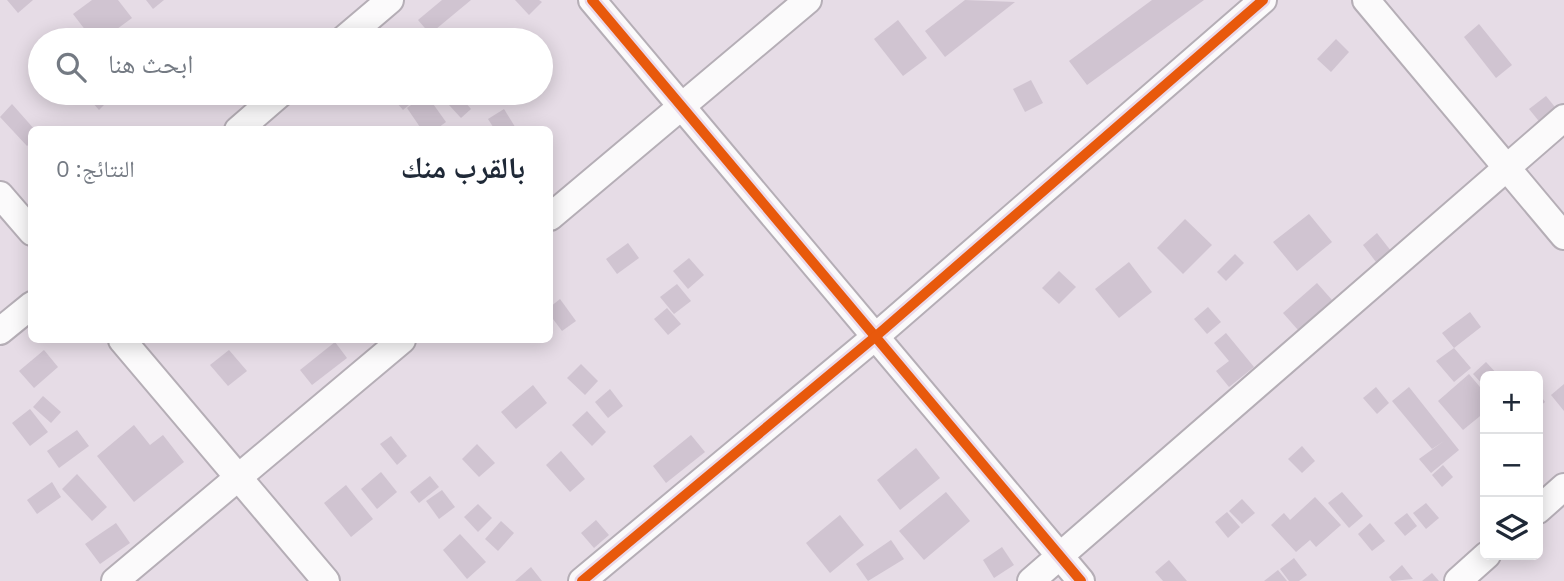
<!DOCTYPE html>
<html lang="ar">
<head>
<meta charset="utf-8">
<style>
  :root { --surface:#fff; --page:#f2f2f3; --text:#1f2937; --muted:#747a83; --line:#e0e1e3 }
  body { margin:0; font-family:"IBM Plex Sans","Noto Naskh Arabic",sans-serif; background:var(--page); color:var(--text); direction:rtl }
  .controls { position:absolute; right:21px; bottom:21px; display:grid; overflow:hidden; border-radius:10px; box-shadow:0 4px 18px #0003 }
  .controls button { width:63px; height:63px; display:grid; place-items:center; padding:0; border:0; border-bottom:2px solid var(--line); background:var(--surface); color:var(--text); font:35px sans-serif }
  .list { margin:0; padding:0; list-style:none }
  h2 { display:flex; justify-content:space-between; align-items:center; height:91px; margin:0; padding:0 28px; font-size:30px }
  h2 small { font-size:23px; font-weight:400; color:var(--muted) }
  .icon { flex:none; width:38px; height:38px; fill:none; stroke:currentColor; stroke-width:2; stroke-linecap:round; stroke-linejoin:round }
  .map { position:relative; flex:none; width:1564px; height:581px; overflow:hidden; direction:ltr }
  .search { position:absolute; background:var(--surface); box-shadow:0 4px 18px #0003; left:28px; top:28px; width:525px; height:77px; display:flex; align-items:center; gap:18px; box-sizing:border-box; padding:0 24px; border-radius:38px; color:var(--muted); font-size:26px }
  .panel { position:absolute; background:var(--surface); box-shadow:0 4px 18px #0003; left:28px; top:126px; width:525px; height:217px; border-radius:10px; direction:rtl }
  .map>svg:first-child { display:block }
  .building { fill:#d0c4d1 }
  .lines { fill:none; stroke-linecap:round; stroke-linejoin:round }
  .street-casing { stroke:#b5aeb6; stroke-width:30 }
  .street { stroke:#fbfafb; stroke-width:26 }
  .cycleway-casing { stroke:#e9d8ea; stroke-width:15 }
  .cycleway { stroke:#e8590c; stroke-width:10 }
</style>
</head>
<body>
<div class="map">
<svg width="1564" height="581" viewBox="0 0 1564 581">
  <rect width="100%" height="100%" fill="#e6dce6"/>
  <g class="building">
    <polygon points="7,0 33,0 18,13"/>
    <polygon points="92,0 118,0 132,18 102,40 93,40 73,14"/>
    <polygon points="146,0 164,0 153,9"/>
    <polygon points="442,0 471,0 430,34 418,20"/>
    <polygon points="515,0 539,0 542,2 529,15"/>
    <polygon points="965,0 1015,2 945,57 925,31"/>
    <polygon points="1152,0 1204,0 1087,85 1069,61"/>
    <polygon points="898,20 927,58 903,76 874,39"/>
    <polygon points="1479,24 1512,65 1496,78 1464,37"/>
    <polygon points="1336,39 1349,52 1331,72 1317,59"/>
    <polygon points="1031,80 1043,103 1025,112 1013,89"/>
    <polygon points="84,93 106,93 111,98 99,110"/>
    <polygon points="395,93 410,93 416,99 403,110 391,96"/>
    <polygon points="426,94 446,122 435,130 422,130 407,108"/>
    <polygon points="459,95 471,109 461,118 449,105"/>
    <polygon points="1546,96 1559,112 1542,125 1529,109"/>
    <polygon points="12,104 35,130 32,130 32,141 27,146 0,117"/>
    <polygon points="504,109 517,130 495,130 488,119"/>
    <polygon points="1309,214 1332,242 1297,271 1273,242"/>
    <polygon points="1185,219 1212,245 1183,274 1157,248"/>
    <polygon points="1377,233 1391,251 1376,262 1363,245"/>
    <polygon points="628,243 639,258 617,274 606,259"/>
    <polygon points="1235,254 1244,263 1226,281 1217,272"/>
    <polygon points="689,258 704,275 688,289 673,271"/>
    <polygon points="1129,262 1152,292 1119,318 1095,289"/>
    <polygon points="1059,271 1076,287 1059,304 1042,288"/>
    <polygon points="1317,283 1332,300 1298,330 1283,313"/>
    <polygon points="677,284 691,301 674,314 660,297"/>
    <polygon points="560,299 576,321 562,331 550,315 550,307"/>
    <polygon points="1208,307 1221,322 1207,334 1194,319"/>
    <polygon points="667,308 681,324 668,335 654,319"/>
    <polygon points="1470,312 1481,327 1454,348 1471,368 1454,382 1436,361 1454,348 1442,333"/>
    <polygon points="1226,333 1254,367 1229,387 1216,371 1229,361 1214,343"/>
    <polygon points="335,342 347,358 312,385 300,370"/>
    <polygon points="44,350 58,367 34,388 19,371"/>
    <polygon points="229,350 247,371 228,386 210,365"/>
    <polygon points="1486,362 1499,376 1485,376 1485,387 1473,374"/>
    <polygon points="581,364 598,381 585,395 567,378"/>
    <polygon points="1469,374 1485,393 1485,412 1463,430 1438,401"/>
    <polygon points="1564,384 1564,411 1551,395"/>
    <polygon points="533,385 547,403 516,429 501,412"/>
    <polygon points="1376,387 1389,403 1377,414 1363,398"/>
    <polygon points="1409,387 1459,450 1431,473 1419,459 1444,441 1432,449 1392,401"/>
    <polygon points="610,389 623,406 608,418 595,402"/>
    <polygon points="1538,392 1545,402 1538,408"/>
    <polygon points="43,396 61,412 51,423 33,407"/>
    <polygon points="30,409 48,432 30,446 12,423"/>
    <polygon points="587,411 606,432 592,446 572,425"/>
    <polygon points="134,425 150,445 163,435 184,462 134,502 97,456"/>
    <polygon points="77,430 89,446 59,468 47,451"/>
    <polygon points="691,435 705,452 666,483 653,466"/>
    <polygon points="391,436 407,456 397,465 380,444"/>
    <polygon points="477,444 495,463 479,477 462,459"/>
    <polygon points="1302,446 1315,461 1302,473 1288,459"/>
    <polygon points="916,448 940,478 900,510 877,480"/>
    <polygon points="561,451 585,479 570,492 546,465"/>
    <polygon points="1443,465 1453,477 1442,487 1432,475"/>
    <polygon points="381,472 397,492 377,509 361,489"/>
    <polygon points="77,474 107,507 92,521 62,489"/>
    <polygon points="430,476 439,487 419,503 410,492"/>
    <polygon points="52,482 61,497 37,514 27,500"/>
    <polygon points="346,485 373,519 351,537 324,503"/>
    <polygon points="442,490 455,507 439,519 426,501"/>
    <polygon points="946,492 970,521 924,560 899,531"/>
    <polygon points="1342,492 1363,516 1349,528 1328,503"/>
    <polygon points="1315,497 1341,525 1316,547 1310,540 1296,552 1271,525 1284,513 1290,520"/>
    <polygon points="1242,499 1255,513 1242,524 1229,511"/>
    <polygon points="1426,503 1439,518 1426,529 1413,513"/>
    <polygon points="478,504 492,518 478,532 464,517"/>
    <polygon points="1227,512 1240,527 1228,538 1215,522"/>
    <polygon points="1407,513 1417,526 1405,536 1394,523"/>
    <polygon points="840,515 864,545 830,573 806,543"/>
    <polygon points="596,520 609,535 594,548 581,533"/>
    <polygon points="501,521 514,533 498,551 485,539"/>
    <polygon points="116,523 130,543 100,564 85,544"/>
    <polygon points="1370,523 1385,541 1372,551 1358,534"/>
    <polygon points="460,534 486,562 467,579 443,550"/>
    <polygon points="891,540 904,559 868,581 856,564"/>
    <polygon points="1002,547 1014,565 994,578 983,560"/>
    <polygon points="1294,558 1307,575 1299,581 1289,581 1280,569"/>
    <polygon points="1169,560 1187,581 1163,581 1155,572"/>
    <polygon points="1402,565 1413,579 1392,581 1389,577"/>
    <polygon points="531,567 542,581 515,581"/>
    <polygon points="1278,570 1287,581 1264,581"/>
    <polygon points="1432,573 1439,581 1422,581"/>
  </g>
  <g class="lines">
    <defs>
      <g id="street">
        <polyline points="592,0 1081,581"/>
        <polyline points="1366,0 1564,236"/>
        <polyline points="343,40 390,0"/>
        <polyline points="238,130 281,93"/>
        <polyline points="0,195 32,232"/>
        <polyline points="550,217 808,0"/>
        <polyline points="0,331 32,305"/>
        <polyline points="122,340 326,581"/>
        <polyline points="1538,510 1564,487"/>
        <polyline points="115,581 402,340"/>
        <polyline points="582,581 875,337 1263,0"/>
        <polyline points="1031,581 1564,118"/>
        <polyline points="1458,581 1487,555"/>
      </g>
    </defs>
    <use href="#street" class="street-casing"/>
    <use href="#street" class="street"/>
    <defs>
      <g id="cycleway">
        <polyline points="592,0 1081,581"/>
        <polyline points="582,581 875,337 1263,0"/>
      </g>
    </defs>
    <use href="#cycleway" class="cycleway-casing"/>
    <use href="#cycleway" class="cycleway"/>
  </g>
</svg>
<div class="controls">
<button>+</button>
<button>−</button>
<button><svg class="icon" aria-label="layers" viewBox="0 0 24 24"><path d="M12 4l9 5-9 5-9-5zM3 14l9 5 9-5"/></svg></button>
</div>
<div class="search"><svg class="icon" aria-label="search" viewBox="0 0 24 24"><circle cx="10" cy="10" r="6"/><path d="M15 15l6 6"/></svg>ابحث هنا</div>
<section class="panel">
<h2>بالقرب منك<small>النتائج: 0</small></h2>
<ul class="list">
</ul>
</section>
</div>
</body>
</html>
